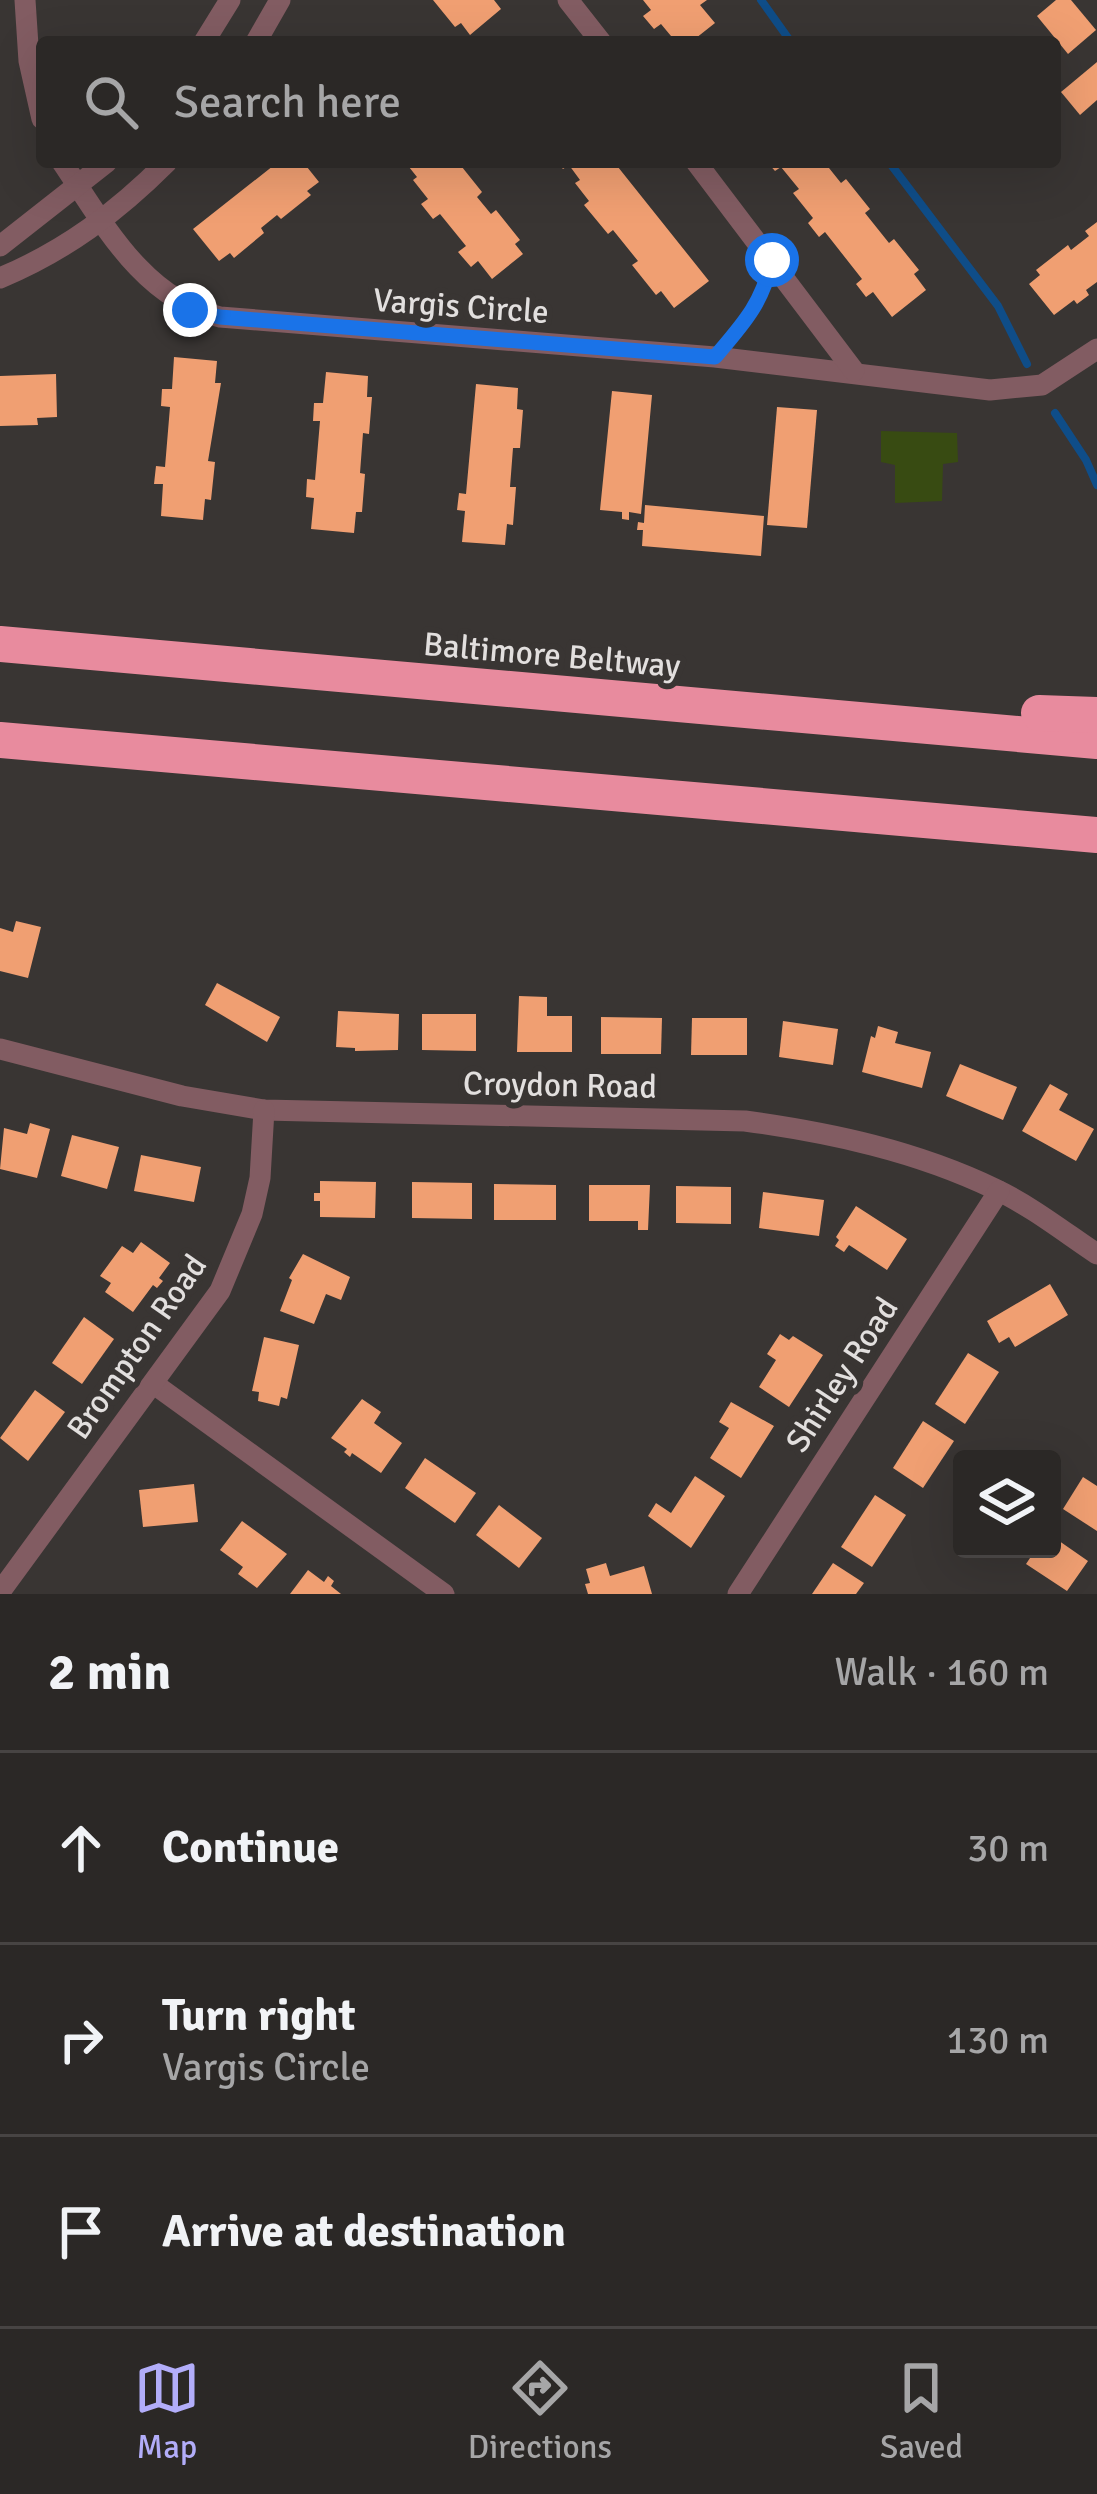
<!DOCTYPE html>
<html lang="en">
<head>
<meta charset="utf-8">
<style>
  :root { --surface:#2b2826; --page:#373432; --text:#f1f3f6; --muted:#a6a6a7; --line:#474443; --accent:#b2adf9 }
  body { margin:0; font-family:Signika,sans-serif; background:var(--page); color:var(--text) }
  .controls { position:absolute; right:36px; bottom:36px; display:grid; overflow:hidden; border-radius:12px; box-shadow:0 12px 48px #0002 }
  .controls button { width:108px; height:108px; display:grid; place-items:center; padding:0; border:0; border-bottom:3px solid var(--line); background:var(--surface); color:var(--text); font:60px sans-serif }
  .stop { position:absolute; width:36px; height:36px; margin:-27px; border:9px solid #1a73e8; border-radius:50%; background:#fff }
  .stop.end { background:#1a73e8; border-color:#fff; box-shadow:0 3px 12px #0008 }
  .list { margin:0; padding:0; list-style:none }
  h2 { display:flex; justify-content:space-between; align-items:center; height:156px; margin:0; padding:0 48px; font-size:51px }
  h2 small { font-size:39px; font-weight:400; color:var(--muted) }
  .list li { display:grid; grid-template-columns:78px 1fr auto; gap:36px; align-items:center; box-sizing:border-box; height:192px; padding:0 48px; border-top:3px solid var(--line) }
  .list b { display:block; font-size:45px; white-space:nowrap }
  .list p { margin:0; font-size:39px; white-space:nowrap; color:var(--muted) }
  .list em { font-size:39px; font-style:normal; color:var(--muted) }
  .icon { flex:none; width:66px; height:66px; fill:none; stroke:currentColor; stroke-width:2; stroke-linecap:round; stroke-linejoin:round }
  .map { position:relative; flex:none; width:1097px; height:1594px; overflow:hidden }
  .search { position:absolute; background:var(--surface); box-shadow:0 12px 48px #0002; left:36px; right:36px; top:36px; height:132px; display:flex; align-items:center; gap:30px; box-sizing:border-box; padding:0 42px; border-radius:12px; color:var(--muted); font-size:45px }
  .sheet { height:732px; background:var(--surface) }
  nav { display:flex; justify-content:space-around; align-items:center; box-sizing:border-box; height:168px; border-top:3px solid var(--line); background:var(--surface); font-size:33px; color:var(--muted) }
  nav a { display:grid; justify-items:center; gap:6px }
  nav .on { color:var(--accent) }
  .map>svg:first-child { display:block }
  .green { fill:#384b12 }
  .lines { fill:none; stroke-linecap:round; stroke-linejoin:round }
  .stream { stroke:#0f4d88; stroke-width:8 }
  .building { fill:#f09f72 }
  .service { stroke:#825c62; stroke-width:10 }
  .minor { stroke:#825c62; stroke-width:21 }
  .motorway { stroke:#e88b9e; stroke-width:36 }
  .route { stroke:#1a73e8; stroke-width:15 }
  .labels { text-anchor:middle; stroke-width:12; stroke-linejoin:round; paint-order:stroke }
  .street-label { font-size:33px; fill:#e2dfde; stroke:#393533 }
</style>
</head>
<body>
<div class="map">
<svg width="1097" height="1594" viewBox="0 0 1097 1594">
  <rect width="100%" height="100%" fill="#393533"/>
  <polygon class="green" points="881,431 957,433 958,462 943,464 942,501 895,503 895,465 881,462"/>
  <g class="lines">
    <g class="stream">
      <polyline points="761,0 791,42"/>
      <polyline points="889,162 998,306 1027,364"/>
      <polyline points="1055,413 1086,460 1097,485"/>
    </g>
  </g>
  <g class="building">
    <polygon points="433,0 494,0 501,9 470,35 461,23 455,27"/>
    <polygon points="643,0 707,0 700,5 715,23 691,42 676,42 661,24 654,29 643,16 651,10"/>
    <polygon points="1056,0 1071,0 1096,30 1068,54 1037,16"/>
    <polygon points="1097,62 1097,100 1080,115 1061,92"/>
    <polygon points="278,162 303,162 319,182 307,191 311,195 281,219 277,215 261,228 264,233 234,258 230,253 219,261 193,229"/>
    <polygon points="405,162 449,162 452,166 458,162 482,192 477,197 491,214 496,210 520,240 515,244 523,254 492,279 478,261 471,267 458,252 466,246 440,214 433,219 421,204 428,199 413,180 417,177"/>
    <polygon points="557,162 614,162 709,281 674,308 661,291 656,295 632,265 638,261 613,230 608,234 584,205 589,201 575,183 580,180 569,165 563,169"/>
    <polygon points="767,162 836,162 829,168 841,183 846,179 870,209 865,213 889,243 894,239 919,270 914,274 926,290 892,317 873,292 866,297 856,284 862,279 825,232 819,237 808,223 813,218 793,193 799,189 781,167 775,171"/>
    <polygon points="1097,222 1097,282 1086,290 1089,295 1077,304 1074,300 1054,315 1029,284 1040,275 1036,270 1068,245 1071,250 1089,236 1085,231"/>
    <polygon points="174,357 217,361 215,383 221,383 208,461 215,462 211,500 205,499 203,520 161,516 163,484 154,484 156,466 165,467 170,407 161,406 162,389 172,389"/>
    <polygon points="326,372 368,376 367,397 372,397 369,434 363,433 360,473 365,474 362,512 356,512 354,533 311,529 314,498 306,497 307,479 315,480 320,421 313,421 314,403 323,403"/>
    <polygon points="56,374 57,417 37,418 38,425 0,426 0,376"/>
    <polygon points="476,384 518,388 517,409 523,410 520,448 513,448 510,487 516,487 513,525 507,524 505,545 462,542 465,511 457,510 459,493 466,494"/>
    <polygon points="612,391 652,395 641,514 629,512 629,520 622,519 622,512 600,510"/>
    <polygon points="777,407 817,410 807,528 767,525"/>
    <polygon points="645,505 764,516 761,556 642,546 643,530 637,530 638,522 644,523"/>
    <polygon points="16,921 41,927 28,978 0,971 0,928 13,932"/>
    <polygon points="217,983 280,1017 267,1042 205,1005"/>
    <polygon points="519,996 547,997 547,1016 572,1016 572,1052 517,1052"/>
    <polygon points="338,1011 399,1014 398,1050 355,1051 355,1048 336,1047"/>
    <polygon points="422,1014 476,1014 476,1051 422,1050"/>
    <polygon points="601,1017 662,1018 661,1054 601,1054"/>
    <polygon points="692,1018 747,1018 747,1055 691,1055"/>
    <polygon points="783,1021 838,1029 833,1065 779,1057"/>
    <polygon points="878,1026 898,1032 895,1043 931,1052 922,1088 862,1072 871,1036 875,1038"/>
    <polygon points="960,1064 1017,1087 1003,1120 946,1096"/>
    <polygon points="1050,1084 1068,1094 1059,1110 1094,1129 1076,1161 1022,1131"/>
    <polygon points="30,1123 50,1129 37,1178 0,1169 4,1128 27,1134"/>
    <polygon points="72,1135 119,1147 107,1189 61,1176"/>
    <polygon points="141,1155 201,1167 194,1202 134,1191"/>
    <polygon points="320,1181 376,1182 375,1218 320,1217 320,1201 314,1201 314,1193 320,1193"/>
    <polygon points="412,1182 472,1183 472,1219 412,1218"/>
    <polygon points="494,1184 556,1185 556,1220 494,1220"/>
    <polygon points="589,1185 650,1185 648,1230 638,1230 638,1221 589,1221"/>
    <polygon points="676,1186 731,1187 731,1224 676,1223"/>
    <polygon points="763,1192 824,1200 819,1236 759,1228"/>
    <polygon points="856,1206 907,1239 887,1270 849,1245 844,1252 835,1246 839,1240 836,1237"/>
    <polygon points="141,1242 170,1263 159,1278 163,1281 157,1288 153,1285 133,1312 105,1292 111,1283 100,1276 122,1246 133,1253"/>
    <polygon points="303,1254 350,1277 341,1300 326,1294 314,1324 280,1311 292,1280 289,1278"/>
    <polygon points="1050,1284 1068,1315 1015,1347 1009,1337 999,1343 987,1321"/>
    <polygon points="84,1317 114,1339 82,1384 52,1363"/>
    <polygon points="780,1334 789,1340 793,1336 823,1355 789,1407 759,1387 776,1360 767,1354"/>
    <polygon points="264,1337 299,1345 287,1399 281,1397 279,1406 258,1401 259,1392 252,1391"/>
    <polygon points="968,1353 999,1372 965,1424 935,1404"/>
    <polygon points="35,1390 65,1412 28,1461 0,1438"/>
    <polygon points="362,1399 381,1412 374,1423 402,1443 381,1473 352,1453 350,1457 344,1452 347,1449 331,1438"/>
    <polygon points="731,1402 774,1426 741,1478 710,1458 729,1428 719,1422"/>
    <polygon points="923,1421 954,1441 923,1488 893,1468"/>
    <polygon points="425,1458 476,1493 455,1523 405,1488"/>
    <polygon points="695,1476 725,1496 691,1548 648,1516 656,1503 671,1513"/>
    <polygon points="1083,1477 1097,1486 1097,1531 1063,1509"/>
    <polygon points="194,1484 198,1522 143,1527 139,1490"/>
    <polygon points="875,1495 906,1515 872,1567 841,1547"/>
    <polygon points="499,1505 542,1538 519,1568 476,1535"/>
    <polygon points="242,1521 287,1554 257,1588 238,1574 243,1567 220,1550"/>
    <polygon points="1052,1536 1088,1561 1067,1591 1026,1564 1036,1549 1052,1549"/>
    <polygon points="606,1563 610,1576 644,1566 652,1594 588,1594 585,1584 590,1583 586,1569"/>
    <polygon points="833,1563 864,1583 856,1594 812,1594"/>
    <polygon points="308,1570 324,1582 328,1576 334,1581 331,1586 341,1594 290,1594"/>
  </g>
  <g class="lines">
    <path class="service" d="M715,357C741,326 763,303 772,263"/>
    <g class="minor">
      <polyline points="25,0 29,61 42,119"/>
      <polyline points="568,0 601,42"/>
      <polyline points="204,42 230,0"/>
      <polyline points="256,42 280,0"/>
      <path d="M62,162C104,224 143,299 220,317L715,357L990,390L1042,385L1097,349"/>
      <polyline points="696,162 854,371"/>
      <polyline points="0,246 107,162"/>
      <path d="M0,278C65,251 117,212 167,162"/>
      <path d="M0,1049L182,1096L264,1110L745,1121C832,1133 916,1151 995,1189C1031,1206 1064,1232 1097,1254"/>
      <polyline points="154,1384 444,1594"/>
      <polyline points="0,1592 220,1291 252,1214 260,1178 264,1110"/>
      <polyline points="738,1594 999,1191"/>
    </g>
    <g class="motorway">
      <polyline points="0,644 1097,741"/>
      <polyline points="1039,713 1097,715"/>
      <polyline points="0,740 1097,835"/>
    </g>
  </g>
  <g class="lines">
    <path class="route" d="M190,310L220,317L715,357C744,323 762,304 772,260"/>
  </g>
  <g class="labels">
    <g class="street-label">
      <text transform="translate(461 305) rotate(4)" y="12">Vargis Circle</text>
      <text transform="translate(552 654) rotate(5)" y="12">Baltimore Beltway</text>
      <text transform="translate(560 1084) rotate(1)" y="12">Croydon Road</text>
      <text transform="translate(136 1346) rotate(-55)" y="12">Brompton Road</text>
      <text transform="translate(841 1374) rotate(-57)" y="12">Shirley Road</text>
    </g>
  </g>
</svg>
<div class="controls">
<button><svg class="icon" aria-label="layers" viewBox="0 0 24 24"><path d="M12 4l9 5-9 5-9-5zM3 14l9 5 9-5"/></svg></button>
</div>
<div class="stop" style="left:772px;top:260px"></div>
<div class="stop end" style="left:190px;top:310px"></div>
<div class="search"><svg class="icon" aria-label="search" viewBox="0 0 24 24"><circle cx="10" cy="10" r="6"/><path d="M15 15l6 6"/></svg>Search here</div>
</div>
<section class="sheet">
<h2>2 min<small>Walk · 160 m</small></h2>
<ul class="list">
<li><svg class="icon" aria-label="ahead" viewBox="0 0 24 24"><path d="M12 20V5M6 11l6-6 6 6"/></svg><div><b>Continue</b></div><em>30 m</em></li>
<li><svg class="icon" aria-label="right" viewBox="0 0 24 24"><path d="M7 20v-9h11M14 6l5 5-5 5"/></svg><div><b>Turn right</b><p>Vargis Circle</p></div><em>130 m</em></li>
<li><svg class="icon" aria-label="arrive" viewBox="0 0 24 24"><path d="M6 21V4h12l-3 4 3 4H6"/></svg><div><b>Arrive at destination</b></div></li>
</ul>
</section>
<nav>
<a class="on"><svg class="icon" aria-label="map" viewBox="0 0 24 24"><path d="M3 6l6-2 6 2 6-2v14l-6 2-6-2-6 2zM9 4v14M15 6v14"/></svg>Map</a>
<a><svg class="icon" aria-label="directions" viewBox="0 0 24 24"><path d="M12 3l9 9-9 9-9-9zM9 14v-3h6M13 9l2 2-2 2"/></svg>Directions</a>
<a><svg class="icon" aria-label="saved" viewBox="0 0 24 24"><path d="M7 4h10v16l-5-4-5 4z"/></svg>Saved</a>
</nav>
</body>
</html>
